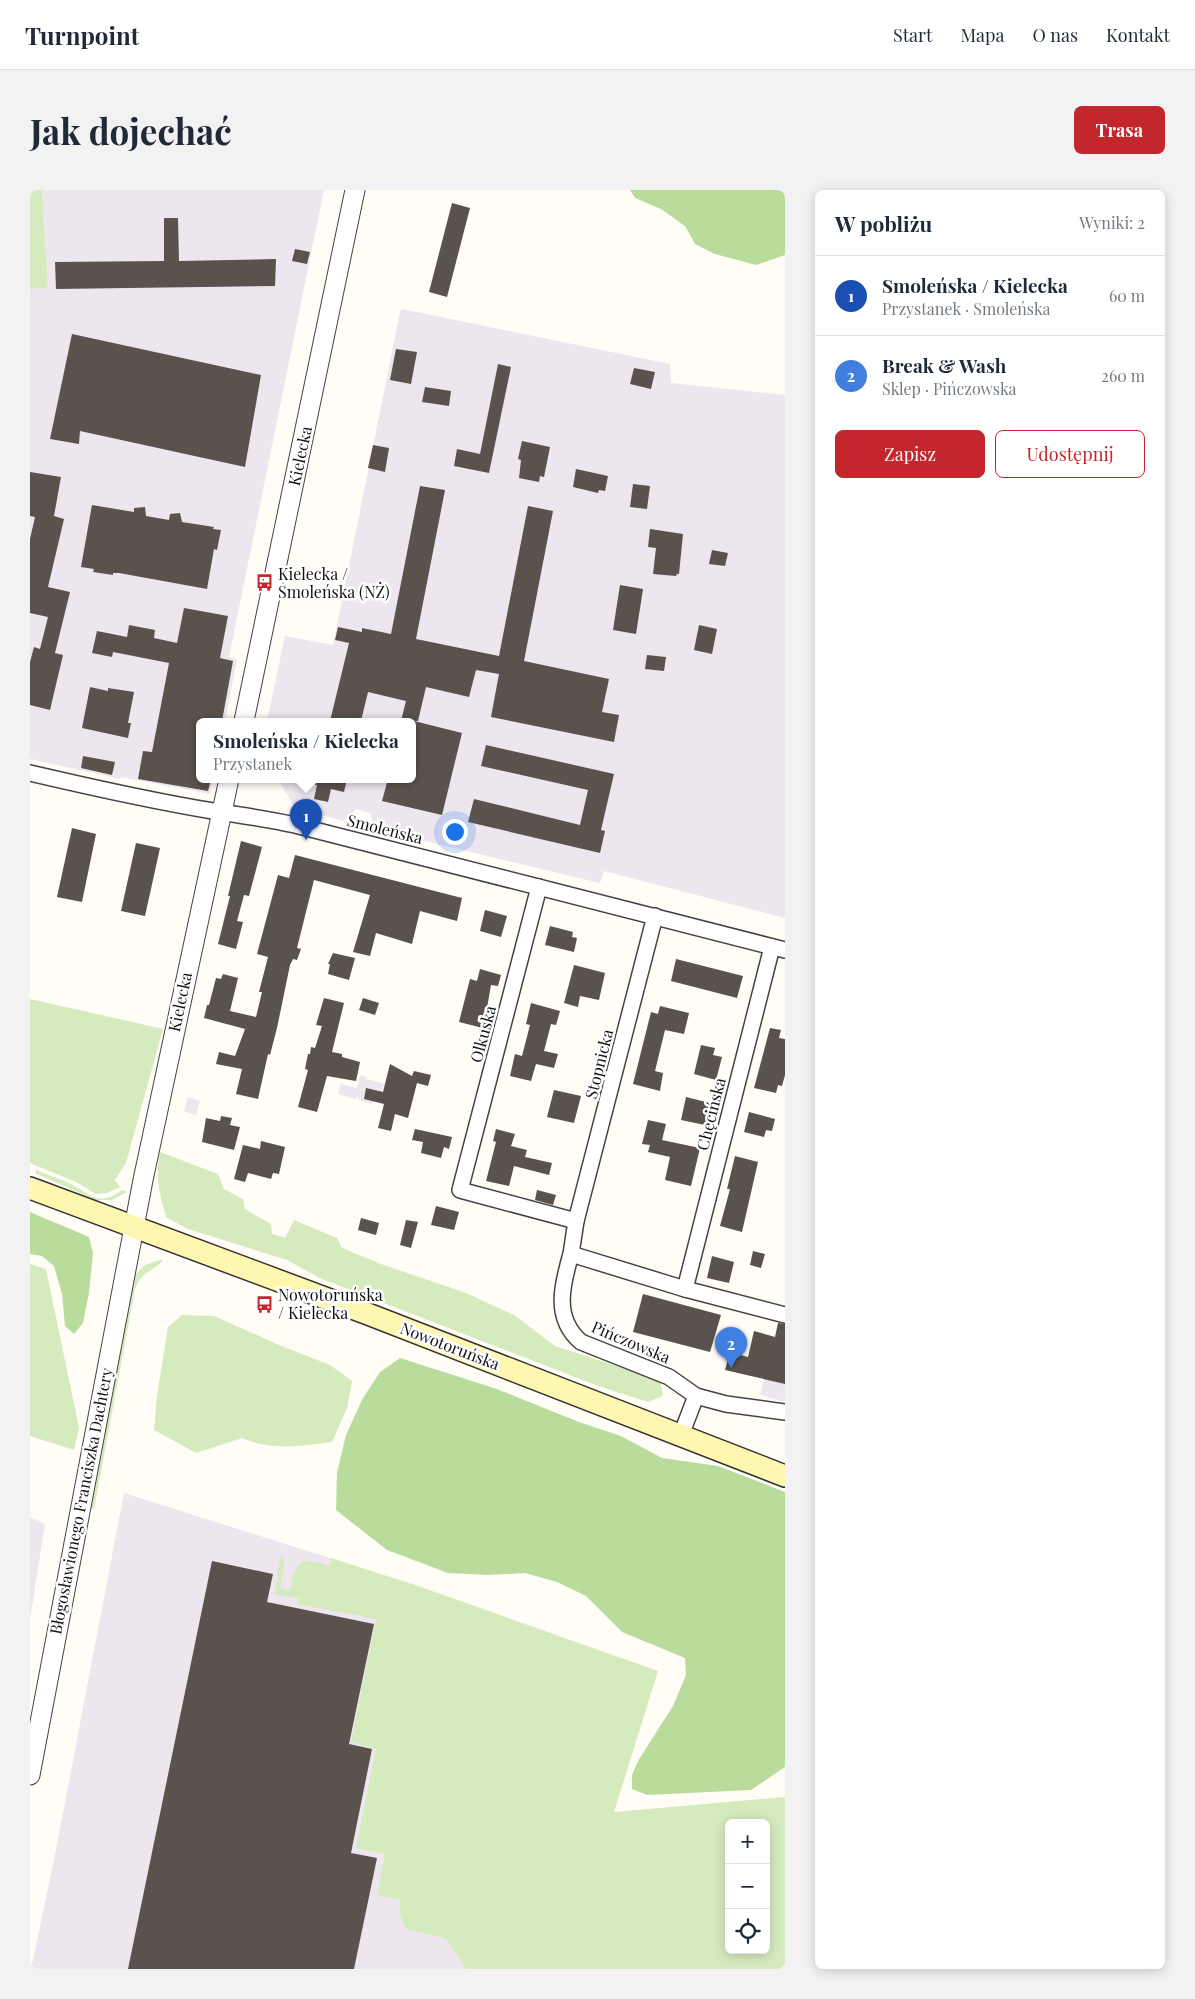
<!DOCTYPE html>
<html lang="pl">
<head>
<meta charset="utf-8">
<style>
  :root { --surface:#fff; --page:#f2f2f3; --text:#1f2937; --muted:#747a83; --line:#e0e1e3; --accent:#c4262e }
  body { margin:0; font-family:"Playfair Display",serif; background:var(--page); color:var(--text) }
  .controls { position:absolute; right:15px; bottom:15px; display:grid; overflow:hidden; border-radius:8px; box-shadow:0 2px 12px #0003 }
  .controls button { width:45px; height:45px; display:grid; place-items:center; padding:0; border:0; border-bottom:1px solid var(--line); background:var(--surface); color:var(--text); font:25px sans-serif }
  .you { position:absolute; left:424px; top:641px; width:18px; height:18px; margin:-12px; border:4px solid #fff; border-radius:50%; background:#1a73e8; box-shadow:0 0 0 8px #1a73e833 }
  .badge { display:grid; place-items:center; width:32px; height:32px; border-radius:50%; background:var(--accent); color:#fff; font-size:16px; font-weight:700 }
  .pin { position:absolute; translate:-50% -41px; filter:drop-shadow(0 1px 2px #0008) }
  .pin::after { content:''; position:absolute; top:26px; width:18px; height:15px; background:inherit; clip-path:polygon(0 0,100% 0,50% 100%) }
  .popup { position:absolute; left:166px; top:528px; width:220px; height:65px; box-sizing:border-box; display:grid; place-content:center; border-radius:8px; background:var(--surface); filter:drop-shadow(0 1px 4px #0005); font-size:16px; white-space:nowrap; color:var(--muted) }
  .popup b { font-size:19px; color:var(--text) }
  .popup::after { content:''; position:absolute; left:50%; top:100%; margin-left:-10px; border:10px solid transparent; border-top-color:var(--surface) }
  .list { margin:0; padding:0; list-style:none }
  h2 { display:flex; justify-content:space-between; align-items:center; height:65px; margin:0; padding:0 20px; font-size:21px }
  h2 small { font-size:16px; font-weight:400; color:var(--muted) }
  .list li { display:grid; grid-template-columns:32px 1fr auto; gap:15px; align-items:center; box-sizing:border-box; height:80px; padding:0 20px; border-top:1px solid var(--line) }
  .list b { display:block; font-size:19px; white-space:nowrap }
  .list p { margin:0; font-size:16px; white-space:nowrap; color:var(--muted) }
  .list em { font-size:16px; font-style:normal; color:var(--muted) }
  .actions { display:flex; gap:10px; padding:15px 20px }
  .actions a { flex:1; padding:11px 0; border:1px solid var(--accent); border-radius:8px; text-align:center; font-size:18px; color:var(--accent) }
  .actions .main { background:var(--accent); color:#fff }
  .icon { flex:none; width:28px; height:28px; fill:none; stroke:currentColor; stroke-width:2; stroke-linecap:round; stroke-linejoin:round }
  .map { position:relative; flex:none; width:755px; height:1779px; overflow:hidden; border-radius:8px }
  header { display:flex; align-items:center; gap:30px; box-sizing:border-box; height:70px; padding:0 25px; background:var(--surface); border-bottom:1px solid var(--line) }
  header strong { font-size:24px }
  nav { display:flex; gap:28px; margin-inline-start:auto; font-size:18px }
  .intro { display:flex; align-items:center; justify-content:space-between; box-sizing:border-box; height:120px; padding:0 30px }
  h1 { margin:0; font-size:35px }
  .button { padding:12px 22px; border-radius:8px; background:var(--accent); color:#fff; font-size:18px; font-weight:700 }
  main { display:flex; gap:30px; padding:0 30px }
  aside { flex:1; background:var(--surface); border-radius:8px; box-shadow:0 2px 12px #0003 }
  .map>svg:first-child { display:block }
  .industrial { fill:#eee6ef }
  .green { fill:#d5ebbd; fill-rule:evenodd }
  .forest { fill:#b9dc9c }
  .building { fill:#5a524d }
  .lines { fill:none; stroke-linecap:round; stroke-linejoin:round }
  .minor-casing { stroke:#444; stroke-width:18 }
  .tertiary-casing { stroke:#444; stroke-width:21 }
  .secondary-casing { stroke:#333; stroke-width:24 }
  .minor { stroke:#fff; stroke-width:15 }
  .tertiary { stroke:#fff; stroke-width:19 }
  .secondary { stroke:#fff6b0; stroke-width:21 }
  .labels { text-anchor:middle; stroke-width:5; stroke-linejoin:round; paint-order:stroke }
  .street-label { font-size:16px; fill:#111; stroke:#fff }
  .poi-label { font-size:16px; fill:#111; stroke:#fff; text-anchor:start }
</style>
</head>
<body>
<header>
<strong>Turnpoint</strong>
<nav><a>Start</a><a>Mapa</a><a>O nas</a><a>Kontakt</a></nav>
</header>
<div class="intro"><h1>Jak dojechać</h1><a class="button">Trasa</a></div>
<main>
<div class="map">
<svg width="755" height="1779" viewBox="0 0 755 1779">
  <rect width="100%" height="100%" fill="#fffdf5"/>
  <g class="industrial">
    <polygon points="12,0 294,0 199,467 207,469 195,531 170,531 170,589 183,589 180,604 91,587 90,589 0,569 0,99 18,98"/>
    <polygon points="372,119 640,174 641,193 755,205 755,728 574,681 570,693 345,639 340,623 326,619 314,631 265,618 248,589 382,589 382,531 237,531 255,446 303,455 370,122"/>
    <polygon points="330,885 337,887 337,889 354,894 349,911 344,910 342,914 328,910 329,907 327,906 326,909 308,904 311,894 327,898"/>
    <polygon points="158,907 170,911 166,925 154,921"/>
    <polygon points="748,1133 755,1135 755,1212 730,1205"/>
    <polygon points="94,1303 388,1396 449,1779 1,1779 25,1665"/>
    <polygon points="0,1327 15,1334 0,1429"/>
  </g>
  <g class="green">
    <polygon points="0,0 12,0 18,98 0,99"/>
    <polygon points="0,809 133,839 96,973 85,990 90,997 77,1003 66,1004 46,992 0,973"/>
    <path d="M130,962L188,984L194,999L213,1009L215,1019L241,1034L242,1044L255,1048L264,1030L307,1048L312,1058L351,1074L436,1103L484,1125L525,1156L630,1190L633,1206L618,1212L568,1196L292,1089L257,1070L158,1039L137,1028C129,1006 125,986 130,962Z"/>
    <path d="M6,980C17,985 29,988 39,993C61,1004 67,1018 92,1000L97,1002L82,1010H65L5,983Z"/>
    <path d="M133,1069C128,1080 112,1079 105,1099L64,1319L59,1318L103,1087L115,1075Z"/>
    <polygon points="0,1074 16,1079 49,1238 44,1260 0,1246"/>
    <path d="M152,1125L184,1126L249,1155L300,1175L322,1191L317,1218L302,1252C271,1256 242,1261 212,1248L166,1263L124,1240L127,1206L138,1137Z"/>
    <path d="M251,1365C258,1375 251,1387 250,1398L260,1400C267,1369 268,1367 300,1376L301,1368L388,1396L628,1481L584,1622L755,1607V1779H436L417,1750L411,1747L379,1740C370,1733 369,1721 370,1710L347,1705L355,1664L326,1658L346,1559L321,1552L346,1429L267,1414L268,1408L244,1404ZM699,1633H736V1760H699Z"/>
  </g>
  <g class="forest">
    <polygon points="600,0 755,0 755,65 726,75 685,64 665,54 655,36 631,19 605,8"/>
    <polygon points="0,1022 59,1047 63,1063 59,1103 53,1133 44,1144 35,1136 32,1104 24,1076 12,1066 0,1064"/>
    <polygon points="370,1168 467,1199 549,1232 591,1246 632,1268 688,1276 755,1302 755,1577 721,1600 617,1605 602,1599 602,1585 608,1571 643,1516 656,1485 655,1468 592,1442 556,1406 527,1392 495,1383 457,1385 418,1383 357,1360 306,1320 307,1283 316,1245 333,1208 350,1182"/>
  </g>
  <g class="building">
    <polygon points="422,13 440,18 417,107 399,102"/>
    <polygon points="134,28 148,28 149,71 246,69 245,96 26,99 25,72 134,71"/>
    <polygon points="265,59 280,62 277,74 262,71"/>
    <polygon points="42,144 231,185 215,277 50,241 49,254 20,249"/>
    <polygon points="366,159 387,162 381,194 360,190"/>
    <polygon points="468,174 481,177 459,283 424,276 427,259 450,264"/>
    <polygon points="604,178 625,182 621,199 600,194"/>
    <polygon points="395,197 421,201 419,216 392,212"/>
    <polygon points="492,251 520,257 514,287 510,286 509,292 489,288 491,270 488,269"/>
    <polygon points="343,255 359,258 355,282 338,278"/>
    <polygon points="546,279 578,286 575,301 569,300 568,303 543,297"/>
    <polygon points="0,282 31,287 24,326 34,329 18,397 40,402 25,463 33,465 20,520 0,515 0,472 4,457 10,459 18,427 0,423 0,349 5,327 0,326"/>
    <polygon points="603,294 620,296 617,319 600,317"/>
    <polygon points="390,296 415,300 386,449 469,466 498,316 523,321 494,471 579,489 572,522 589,525 584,552 461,527 469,484 446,480 439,507 396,497 388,531 384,531 432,543 412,625 352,611 358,589 382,589 382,531 371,531 376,511 338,502 331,531 300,531 319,453 305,450 308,437 332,442 332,438 361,444"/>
    <polygon points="62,315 104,322 104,318 115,317 116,326 139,330 140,324 150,323 152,332 184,337 183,339 191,340 187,360 184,359 177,399 89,383 83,383 83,385 63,382 64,379 51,377"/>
    <polygon points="620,339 653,344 649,384 647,384 646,386 623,384 626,358 618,357"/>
    <polygon points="682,360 698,363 695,376 679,374"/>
    <polygon points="590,395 613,399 606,444 583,440"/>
    <polygon points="154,418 198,426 190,468 203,471 192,531 170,531 170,589 181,589 178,601 108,589 113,561 122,562 139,473 83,462 82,467 62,463 67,441 97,447 99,435 125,440 124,448 147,453"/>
    <polygon points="669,435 687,439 682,464 664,460"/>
    <polygon points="617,465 636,467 634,481 615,479"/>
    <polygon points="60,497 78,501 78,498 104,502 98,533 101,533 98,548 52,538"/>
    <polygon points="456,555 584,584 571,640 575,641 570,663 438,632 444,609 550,635 558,600 451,576"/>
    <polygon points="53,566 85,572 82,585 51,578"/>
    <polygon points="280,589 317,589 314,602 301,599 298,612 284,609 287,595 279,593"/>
    <polygon points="42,638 66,644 52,712 27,707"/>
    <polygon points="211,651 232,657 219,706 214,705 207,731 213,732 206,759 188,754 200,706 198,706"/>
    <polygon points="106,653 130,658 115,726 91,721"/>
    <polygon points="265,665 432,708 427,731 390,721 382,754 346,743 340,766 323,762 340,705 284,690 267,758 271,759 267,770 263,769 260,775 247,838 240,865 238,864 228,909 206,904 212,879 186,874 189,862 205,866 215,839 174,828 177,815 179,815 186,788 191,789 193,784 208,788 200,821 226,827 232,802 229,802 238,767 227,764 248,685 259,688"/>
    <polygon points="455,720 477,726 471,747 450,741"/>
    <polygon points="520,736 543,742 542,747 547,748 544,762 515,755"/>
    <polygon points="303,763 325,768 319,790 298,784 300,774 298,774"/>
    <polygon points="646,769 713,786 707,808 641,791"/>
    <polygon points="544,775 575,783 569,810 550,806 548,817 534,813"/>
    <polygon points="450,779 471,785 468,796 461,795 457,818 464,820 460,837 454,836 453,838 429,832 440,789 447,791"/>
    <polygon points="294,808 314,813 302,862 312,864 312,867 330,872 326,891 297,886 287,922 268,917 278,880 275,879 278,864 280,864 281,857 285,858 292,836 286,835"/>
    <polygon points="333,808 349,813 345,825 329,820"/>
    <polygon points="501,813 530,821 526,835 521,834 514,861 528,864 524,878 506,874 501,891 480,886 485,864 492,866 500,835 496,834"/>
    <polygon points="630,816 659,823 654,844 635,840 625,881 633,883 630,901 603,894 621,822 628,824"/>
    <polygon points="740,838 751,840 749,848 755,849 755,885 752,896 748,895 746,903 724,898"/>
    <polygon points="671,855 685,858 683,865 692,867 686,890 664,884"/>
    <polygon points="360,874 382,886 384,881 401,885 398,896 387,893 378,928 365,924 361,941 348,938 354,914 334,909 336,898 353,902"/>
    <polygon points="524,900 551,906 544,933 517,927"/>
    <polygon points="656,907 680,913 675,935 651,930"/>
    <polygon points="719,922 745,929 742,941 736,940 734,947 714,942"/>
    <polygon points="191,926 202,928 200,935 210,937 204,960 172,952 176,928 190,931"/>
    <polygon points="618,930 636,934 632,950 670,958 661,996 635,990 640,967 618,962 620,955 612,954"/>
    <polygon points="385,939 422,947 419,959 414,957 411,968 391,963 393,952 382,950"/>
    <polygon points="466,939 485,944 481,956 497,960 495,967 522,973 519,985 484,976 479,996 456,991 466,952 463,951"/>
    <polygon points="231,951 255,957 249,984 243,983 241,989 218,983 215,992 204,989 213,955 230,959"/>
    <polygon points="705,966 728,972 712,1042 690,1036 700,999 697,999"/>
    <polygon points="507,1000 526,1005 523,1015 505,1010"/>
    <polygon points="406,1016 429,1022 424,1040 401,1035"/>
    <polygon points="331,1028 349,1033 346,1045 328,1040"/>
    <polygon points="376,1030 388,1032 381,1058 370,1055"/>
    <polygon points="723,1061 735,1064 731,1078 720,1075"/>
    <polygon points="682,1066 704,1072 699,1093 677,1088"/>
    <polygon points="613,1104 691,1125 680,1162 603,1142"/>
    <polygon points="748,1133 755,1134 755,1194 695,1180 700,1162 718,1167 724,1141 745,1147"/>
    <polygon points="182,1371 243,1384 237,1412 344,1434 319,1554 342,1559 321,1663 347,1668 324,1779 98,1779"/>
  </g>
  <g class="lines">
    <defs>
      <g id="minor">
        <path d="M0,583C60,597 122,611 183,621C210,625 238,629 265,635L755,760"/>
        <polyline points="509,697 430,1000 546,1031 541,1064 655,1099 755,1125"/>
        <polyline points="546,1031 625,726"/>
        <path d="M541,1064C532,1095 523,1128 551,1152L639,1187L666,1206L696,1214L755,1222"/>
        <polyline points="655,1099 742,757"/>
        <polyline points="651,1245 666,1206"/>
      </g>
      <g id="tertiary">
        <polyline points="214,531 325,0"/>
        <polyline points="0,1585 113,990 199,589"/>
      </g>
      <polyline id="secondary" points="0,998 338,1124 755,1286"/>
    </defs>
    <use href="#minor" class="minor-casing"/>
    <use href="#tertiary" class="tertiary-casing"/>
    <use href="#secondary" class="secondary-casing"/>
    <use href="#minor" class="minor"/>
    <use href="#tertiary" class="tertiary"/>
    <use href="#secondary" class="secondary"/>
  </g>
  <defs>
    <symbol id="bus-bare" viewBox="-9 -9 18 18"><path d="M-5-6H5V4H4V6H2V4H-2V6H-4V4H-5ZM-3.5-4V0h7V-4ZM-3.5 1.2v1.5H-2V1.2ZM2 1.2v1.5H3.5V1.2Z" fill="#c4262e" stroke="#fff" stroke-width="2.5" paint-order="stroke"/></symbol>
  </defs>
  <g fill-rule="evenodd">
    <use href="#bus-bare" x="222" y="380" width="25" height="25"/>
    <use href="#bus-bare" x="222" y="1102" width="25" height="25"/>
  </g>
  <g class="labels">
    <g class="street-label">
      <text transform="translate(270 266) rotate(-78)" y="6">Kielecka</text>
      <text transform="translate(355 639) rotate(14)" y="6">Smoleńska</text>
      <text transform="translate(150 812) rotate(-78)" y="6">Kielecka</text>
      <text transform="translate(453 844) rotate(-75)" y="6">Olkuska</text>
      <text transform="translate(569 874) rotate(-76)" y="6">Stopnicka</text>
      <text transform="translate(681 924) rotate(-76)" y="6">Chęcińska</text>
      <text transform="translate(601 1152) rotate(23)" y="6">Pińczowska</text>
      <text transform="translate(420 1156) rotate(21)" y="6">Nowotoruńska</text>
      <text transform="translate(51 1311) rotate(-79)" y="6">Błogosławionego Franciszka Dachtery</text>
    </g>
    <g class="poi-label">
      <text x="248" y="390">Kielecka /<tspan x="248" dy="18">Smoleńska (NŻ)</tspan></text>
      <text x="248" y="1111">Nowotoruńska<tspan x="248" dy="18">/ Kielecka</tspan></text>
    </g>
  </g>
</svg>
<div class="controls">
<button>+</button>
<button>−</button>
<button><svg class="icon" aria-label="locate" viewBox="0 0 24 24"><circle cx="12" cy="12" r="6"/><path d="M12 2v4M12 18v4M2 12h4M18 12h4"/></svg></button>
</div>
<div class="you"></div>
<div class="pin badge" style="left:276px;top:650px;background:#1a4fb4">1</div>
<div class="popup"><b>Smoleńska / Kielecka</b>Przystanek</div>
<div class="pin badge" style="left:701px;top:1178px;background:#3f7fe0">2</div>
</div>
<aside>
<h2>W pobliżu<small>Wyniki: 2</small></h2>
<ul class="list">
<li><span class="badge" style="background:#1a4fb4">1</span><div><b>Smoleńska / Kielecka</b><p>Przystanek · Smoleńska</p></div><em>60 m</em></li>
<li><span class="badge" style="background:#3f7fe0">2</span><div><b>Break &amp; Wash</b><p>Sklep · Pińczowska</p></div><em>260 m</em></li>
</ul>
<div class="actions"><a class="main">Zapisz</a><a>Udostępnij</a></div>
</aside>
</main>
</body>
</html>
